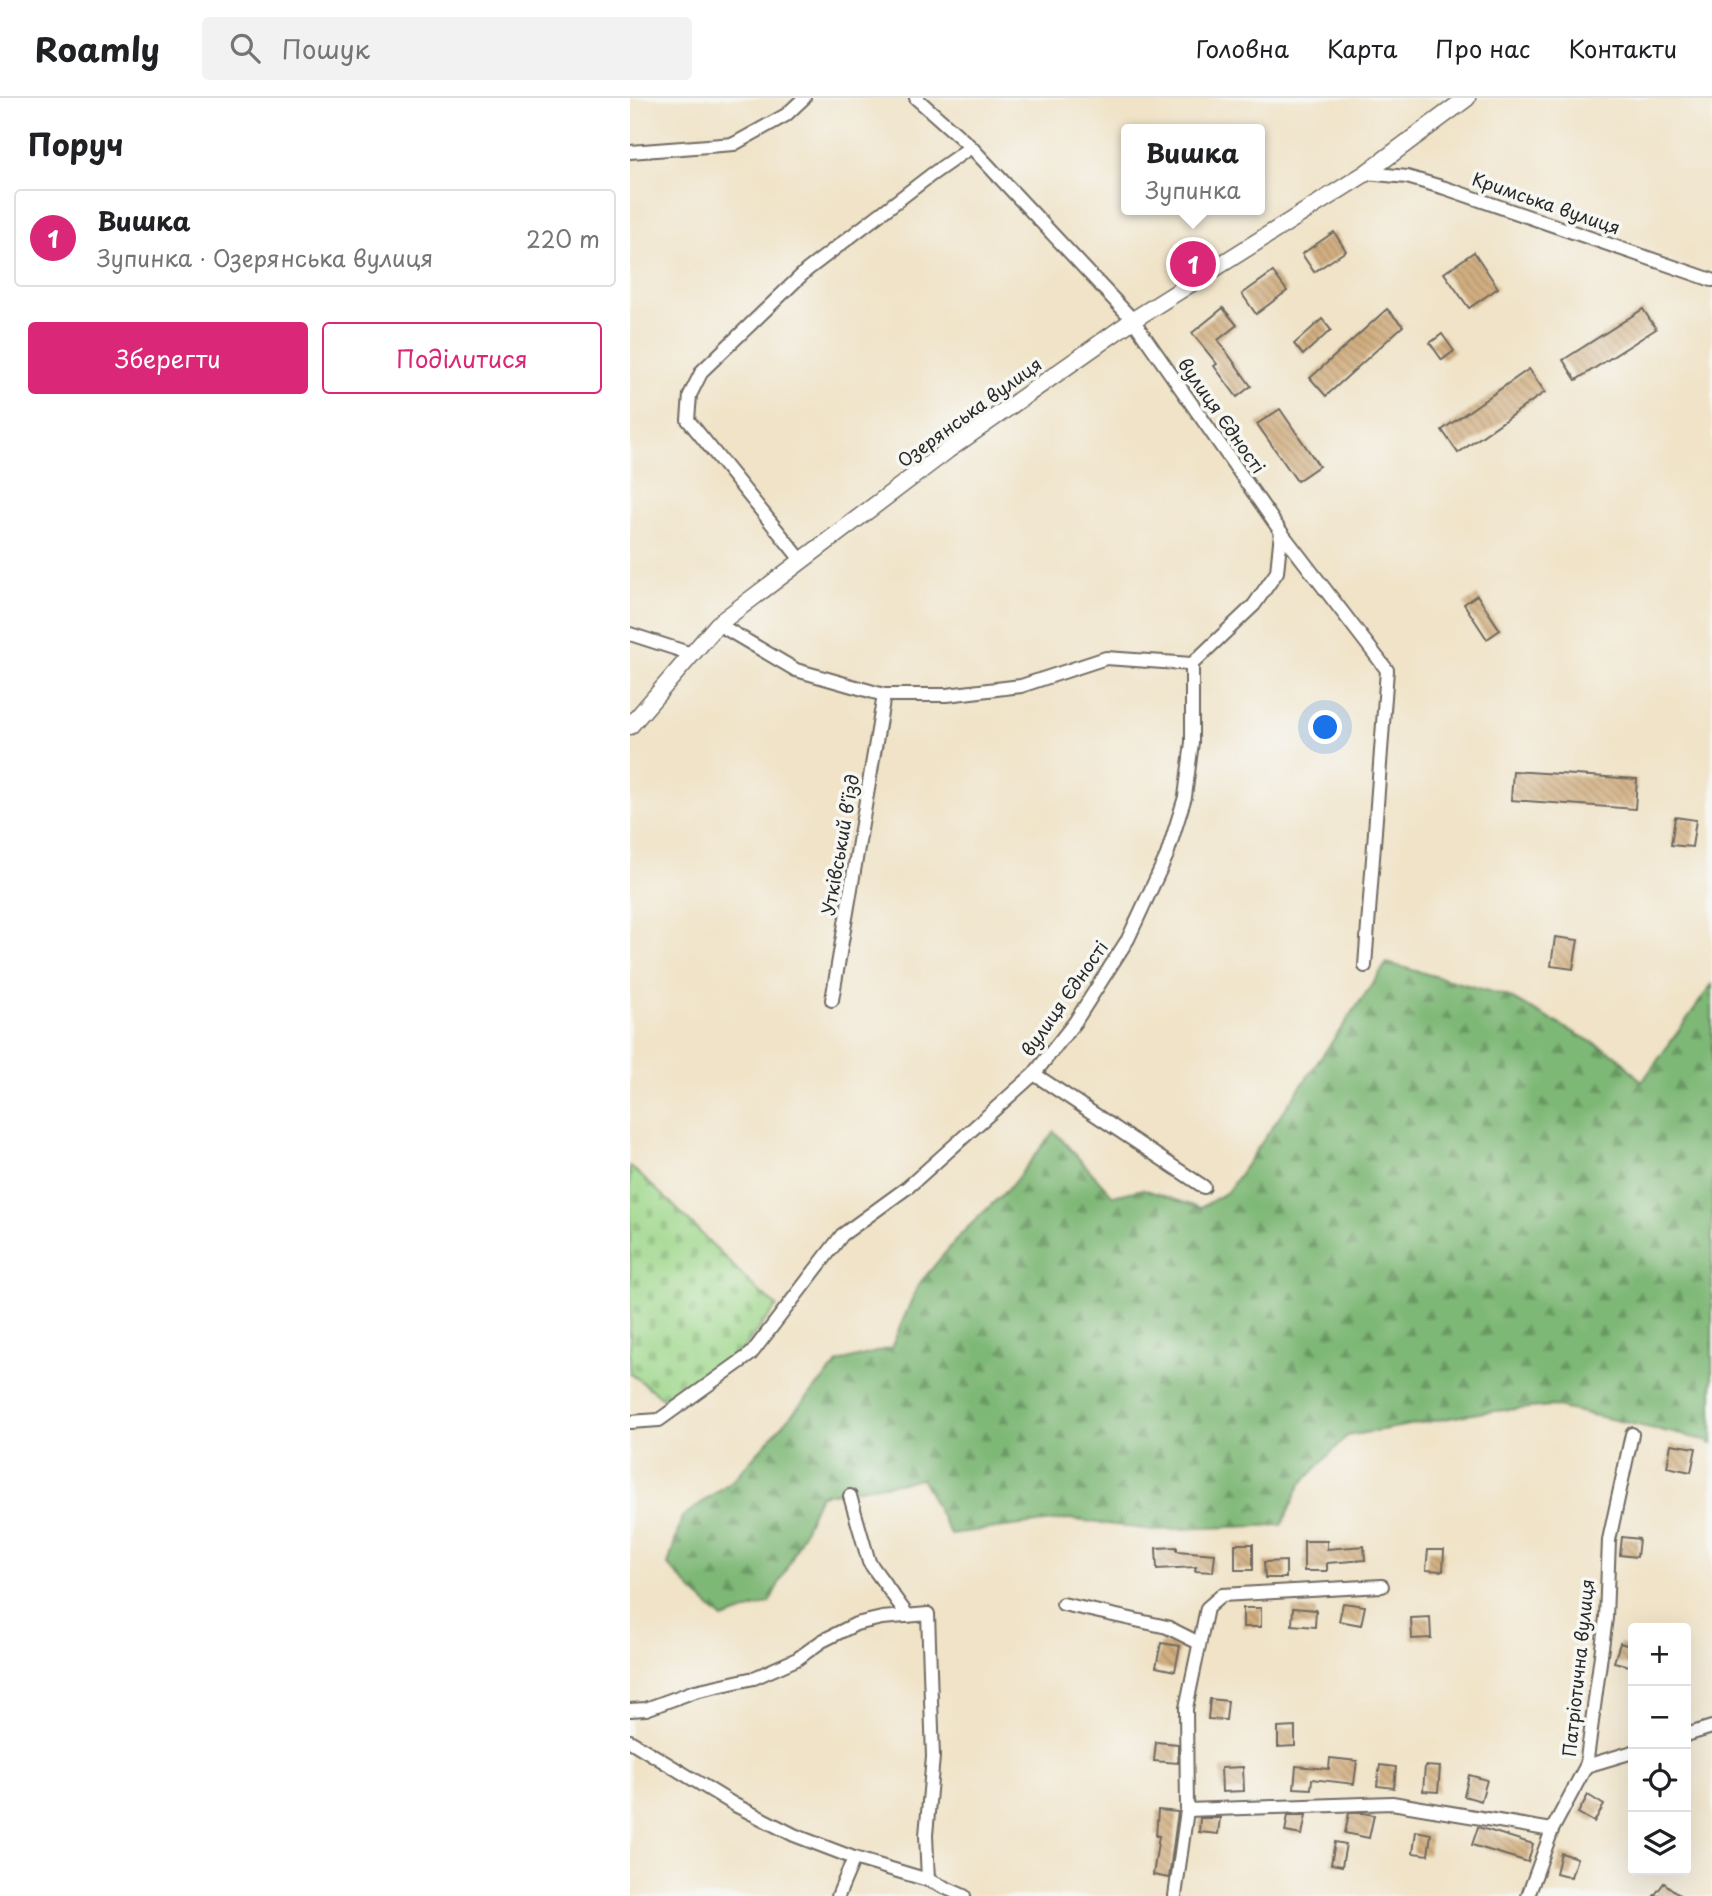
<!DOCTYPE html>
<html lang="uk">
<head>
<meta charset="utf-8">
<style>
  :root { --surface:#fff; --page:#f2f2f2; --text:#202124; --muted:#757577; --line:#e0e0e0; --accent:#db2777 }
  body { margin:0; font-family:"Playpen Sans",sans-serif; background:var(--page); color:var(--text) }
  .controls { position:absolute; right:21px; bottom:21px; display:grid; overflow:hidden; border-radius:7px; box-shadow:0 7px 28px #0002 }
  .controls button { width:63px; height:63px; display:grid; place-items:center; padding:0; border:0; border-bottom:2px solid var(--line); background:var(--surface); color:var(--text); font:35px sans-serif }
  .you { position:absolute; left:696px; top:630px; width:24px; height:24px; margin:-18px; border:5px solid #fff; border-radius:50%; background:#1a73e8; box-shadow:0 0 0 10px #1a73e833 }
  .badge { display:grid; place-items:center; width:46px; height:46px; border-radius:50%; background:var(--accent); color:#fff; font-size:23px; font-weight:700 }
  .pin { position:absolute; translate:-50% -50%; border:4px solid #fff; box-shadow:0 2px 7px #0006 }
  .popup { position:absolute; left:491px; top:26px; width:144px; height:91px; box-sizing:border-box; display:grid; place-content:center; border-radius:7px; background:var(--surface); filter:drop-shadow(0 2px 5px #0005); font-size:23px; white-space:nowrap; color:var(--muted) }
  .popup b { font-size:26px; color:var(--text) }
  .popup::after { content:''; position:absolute; left:50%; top:100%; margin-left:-14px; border:14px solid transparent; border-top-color:var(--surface) }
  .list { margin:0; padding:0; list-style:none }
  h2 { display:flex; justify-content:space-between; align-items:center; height:91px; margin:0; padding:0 28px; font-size:30px }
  h2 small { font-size:23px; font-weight:400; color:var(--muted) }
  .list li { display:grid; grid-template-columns:46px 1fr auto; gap:21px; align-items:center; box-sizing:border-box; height:98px; margin:0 14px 14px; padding:0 14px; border:2px solid var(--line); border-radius:7px }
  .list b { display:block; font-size:26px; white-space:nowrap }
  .list p { margin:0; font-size:23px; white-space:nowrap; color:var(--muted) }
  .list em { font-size:23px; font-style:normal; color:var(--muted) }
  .actions { display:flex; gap:14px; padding:21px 28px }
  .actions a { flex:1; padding:16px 0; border:2px solid var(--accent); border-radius:7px; text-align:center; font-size:24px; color:var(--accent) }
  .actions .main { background:var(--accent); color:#fff }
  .icon { flex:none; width:38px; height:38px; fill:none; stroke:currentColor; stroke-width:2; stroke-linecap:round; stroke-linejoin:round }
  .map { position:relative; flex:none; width:1082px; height:1798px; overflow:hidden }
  header { display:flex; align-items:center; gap:42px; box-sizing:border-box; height:98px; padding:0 35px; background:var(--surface); border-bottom:2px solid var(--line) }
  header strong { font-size:33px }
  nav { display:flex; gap:38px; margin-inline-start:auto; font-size:24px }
  .search { width:490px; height:63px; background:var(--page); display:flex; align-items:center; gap:18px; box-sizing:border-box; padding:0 24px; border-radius:7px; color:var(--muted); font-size:26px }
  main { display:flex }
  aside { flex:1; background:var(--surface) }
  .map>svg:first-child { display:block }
  .forest { fill:url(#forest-firs); stroke:#547250; stroke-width:2 }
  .cemetery { fill:url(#cemetery-stones); stroke:#64815a; stroke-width:2 }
  .building { fill:url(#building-back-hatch) }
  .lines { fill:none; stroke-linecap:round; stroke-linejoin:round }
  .minor-casing { stroke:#706b62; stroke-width:16 }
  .tertiary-casing { stroke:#706b62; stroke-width:19 }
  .minor { stroke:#fff; stroke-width:12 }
  .tertiary { stroke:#fff; stroke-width:16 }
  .labels { text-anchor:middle; stroke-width:7; stroke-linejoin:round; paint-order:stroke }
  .street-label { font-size:18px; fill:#2b2b2b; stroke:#f6f6f2 }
</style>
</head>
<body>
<header>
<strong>Roamly</strong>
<div class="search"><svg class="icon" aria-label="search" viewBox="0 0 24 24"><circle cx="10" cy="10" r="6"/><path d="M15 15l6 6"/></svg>Пошук</div>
<nav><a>Головна</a><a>Карта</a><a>Про нас</a><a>Контакти</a></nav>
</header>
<main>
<aside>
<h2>Поруч<small></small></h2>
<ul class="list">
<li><span class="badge">1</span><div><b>Вишка</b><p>Зупинка · Озерянська вулиця</p></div><em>220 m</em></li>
</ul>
<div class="actions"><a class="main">Зберегти</a><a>Поділитися</a></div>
</aside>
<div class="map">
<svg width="1082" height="1798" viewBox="0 0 1082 1798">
  <defs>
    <pattern id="forest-firs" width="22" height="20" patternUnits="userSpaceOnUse" patternTransform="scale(1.75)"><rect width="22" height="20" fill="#7eb876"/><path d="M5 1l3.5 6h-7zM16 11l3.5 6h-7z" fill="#679661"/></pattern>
    <pattern id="cemetery-stones" width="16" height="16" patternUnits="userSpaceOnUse" patternTransform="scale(1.75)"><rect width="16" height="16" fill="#9dd78a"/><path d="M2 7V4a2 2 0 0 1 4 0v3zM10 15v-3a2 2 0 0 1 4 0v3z" fill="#87b977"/></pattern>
    <pattern id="building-back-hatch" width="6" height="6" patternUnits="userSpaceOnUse" patternTransform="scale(1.75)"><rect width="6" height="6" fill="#d2af81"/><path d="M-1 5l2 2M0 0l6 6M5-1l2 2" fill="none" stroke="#ab8f6a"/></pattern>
  </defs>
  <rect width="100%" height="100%" fill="#f6f6f2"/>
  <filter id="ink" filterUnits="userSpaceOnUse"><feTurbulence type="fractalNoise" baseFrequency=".0143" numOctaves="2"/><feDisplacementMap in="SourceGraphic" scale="14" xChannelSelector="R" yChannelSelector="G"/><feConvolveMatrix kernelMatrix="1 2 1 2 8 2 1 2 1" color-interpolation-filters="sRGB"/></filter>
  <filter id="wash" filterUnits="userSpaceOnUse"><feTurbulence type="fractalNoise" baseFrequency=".00686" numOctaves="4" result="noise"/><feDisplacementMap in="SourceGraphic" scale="28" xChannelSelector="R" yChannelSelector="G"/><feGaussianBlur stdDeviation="1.57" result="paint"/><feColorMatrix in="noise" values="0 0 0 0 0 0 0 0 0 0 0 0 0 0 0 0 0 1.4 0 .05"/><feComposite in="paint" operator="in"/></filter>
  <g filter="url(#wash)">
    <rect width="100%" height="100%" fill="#f0e3c7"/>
    <polygon class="forest" points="757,865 877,898 986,957 1012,984 1082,886 1082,1346 1074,1342 922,1308 854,1314 717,1338 670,1387 652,1427 521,1432 439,1421 320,1436 292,1381 190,1397 161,1462 139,1505 93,1521 64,1495 38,1467 52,1419 103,1382 209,1264 261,1250 288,1187 332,1135 381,1088 424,1033 483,1098 513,1091 570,1110 597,1094"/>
    <polygon class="cemetery" points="0,1068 41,1105 126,1191 147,1208 111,1253 34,1301 0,1275"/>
    <g id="blocks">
      <g class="building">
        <polygon points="704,134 716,153 684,174 672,156"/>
        <polygon points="844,154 868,190 839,210 814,175"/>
        <polygon points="643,174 657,193 626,216 612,196"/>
        <polygon points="593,210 607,227 588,242 621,288 607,299 584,268 587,266 562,235"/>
        <polygon points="757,211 773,228 696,298 680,280"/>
        <polygon points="1013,211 1026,231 946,282 933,262"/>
        <polygon points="692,221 701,232 673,257 664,246"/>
        <polygon points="812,236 824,253 812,262 800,245"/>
        <polygon points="899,271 915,294 828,355 812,332"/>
        <polygon points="650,311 689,368 667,383 627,326"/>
        <polygon points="847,497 870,532 857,541 834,506"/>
        <polygon points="883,673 1007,681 1005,711 881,702"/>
        <polygon points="1045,719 1066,722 1062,749 1041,747"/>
        <polygon points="925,839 948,842 943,871 921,868"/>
        <polygon points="1041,1346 1066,1350 1061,1374 1037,1369"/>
        <polygon points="992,1439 1009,1441 1007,1459 990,1457"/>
        <polygon points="674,1443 697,1443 697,1451 734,1448 735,1462 697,1465 697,1473 674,1473"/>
        <rect x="605" y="1446" width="18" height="26"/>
        <polygon points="547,1449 547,1453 585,1456 583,1474 565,1473 566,1469 527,1471 526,1450"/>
        <polygon points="798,1452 814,1452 813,1473 796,1472"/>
        <polygon points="656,1463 656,1480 635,1480 634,1464"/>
        <polygon points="713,1505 735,1508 731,1527 709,1523"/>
        <rect x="613" y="1510" width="18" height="19"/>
        <polygon points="663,1510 686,1512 685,1529 662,1527"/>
        <polygon points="800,1519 801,1540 782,1541 781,1520"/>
        <polygon points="531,1545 550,1548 545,1573 526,1569"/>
        <polygon points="990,1545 1003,1549 1003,1569 984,1564"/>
        <polygon points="580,1601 598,1603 596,1622 578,1621"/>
        <polygon points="665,1629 665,1648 648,1649 648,1630"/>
        <polygon points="526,1644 548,1646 548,1665 524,1663"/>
        <polygon points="700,1660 727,1663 724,1686 682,1681 681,1691 664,1690 666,1668 699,1671"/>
        <polygon points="750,1667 766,1669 764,1690 747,1688"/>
        <polygon points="795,1668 810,1669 808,1694 793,1693"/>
        <polygon points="613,1669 614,1693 592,1694 591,1670"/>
        <polygon points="839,1677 857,1682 851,1703 834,1698"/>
        <polygon points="958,1697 974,1707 964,1724 948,1715"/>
        <polygon points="528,1712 548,1714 539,1780 523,1777 529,1738 526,1738"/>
        <polygon points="719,1715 733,1715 744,1717 739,1740 715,1735"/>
        <polygon points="658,1717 676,1717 672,1737 655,1734"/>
        <polygon points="570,1720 590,1720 588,1736 569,1734"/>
        <polygon points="848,1729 903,1746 898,1764 842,1747"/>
        <polygon points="786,1733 801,1736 798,1757 783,1755"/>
        <polygon points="705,1744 716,1746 712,1768 701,1766"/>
        <polygon points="931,1755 947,1760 941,1779 926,1775"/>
        <polygon points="1034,1785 1051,1798 1024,1798"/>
      </g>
    </g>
  </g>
  <g filter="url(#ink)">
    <use href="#blocks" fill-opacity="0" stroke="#706b62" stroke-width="2"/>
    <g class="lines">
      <defs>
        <g id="minor">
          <polyline points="286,0 341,49 503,222 651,434 757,572 735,868"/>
          <polyline points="0,54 104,46 156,17 174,0"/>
          <polyline points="736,75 777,79 815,90 1082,182"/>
          <polyline points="172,463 58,322 60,297 72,273 177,172 301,77 341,49"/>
          <polyline points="88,526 166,572 254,597 317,597 391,588 476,560 562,566"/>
          <polyline points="0,536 62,556"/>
          <polyline points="202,902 254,597"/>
          <polyline points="404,976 574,1089"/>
          <polyline points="0,1324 29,1322 121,1256 212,1137 278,1089 404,976 445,924 498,841 537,757 555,699 562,644 562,566 624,507 647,474 651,434"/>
          <polyline points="220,1398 239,1464 278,1518"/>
          <polyline points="433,1506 537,1529 569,1545"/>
          <polyline points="0,1612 16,1611 65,1593 124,1580 167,1561 192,1543 226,1526 252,1520 298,1516 303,1659 296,1737 298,1782"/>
          <polyline points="1056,1637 1082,1629"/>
          <polyline points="0,1643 105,1707 164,1737 224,1760 298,1782 334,1798"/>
          <polyline points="956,1668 1003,1654"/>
          <polyline points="557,1712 762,1705 922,1732"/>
          <polyline points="208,1798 224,1760"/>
          <polyline points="545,1798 557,1712 556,1610 577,1510 592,1497 752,1488"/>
          <polyline points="898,1798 922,1732 956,1668 976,1520 979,1442 1002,1336"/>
        </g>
        <polyline id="tertiary" points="0,628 88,526 318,352 503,222 736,75 837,0"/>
      </defs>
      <use href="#minor" class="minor-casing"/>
      <use href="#tertiary" class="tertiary-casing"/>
      <use href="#minor" class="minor"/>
      <use href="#tertiary" class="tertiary"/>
    </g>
  </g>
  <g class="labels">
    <g class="street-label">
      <text transform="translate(916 106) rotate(19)" y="6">Кримська вулиця</text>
      <text transform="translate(340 315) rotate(-36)" y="6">Озерянська вулиця</text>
      <text transform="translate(591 318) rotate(55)" y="6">вулиця Єдності</text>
      <text transform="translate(211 747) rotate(-80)" y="6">Утківський в'їзд</text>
      <text transform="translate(435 901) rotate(-55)" y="6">вулиця Єдності</text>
      <text transform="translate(949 1570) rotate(-84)" y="6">Патріотична вулиця</text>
    </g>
  </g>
</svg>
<div class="controls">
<button>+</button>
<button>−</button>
<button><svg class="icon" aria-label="locate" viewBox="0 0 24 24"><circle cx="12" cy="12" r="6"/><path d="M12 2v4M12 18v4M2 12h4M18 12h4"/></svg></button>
<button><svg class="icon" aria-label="layers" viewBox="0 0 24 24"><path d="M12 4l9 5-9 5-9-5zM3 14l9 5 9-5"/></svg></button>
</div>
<div class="you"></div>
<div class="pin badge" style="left:563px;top:166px">1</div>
<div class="popup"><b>Вишка</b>Зупинка</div>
</div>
</main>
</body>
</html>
